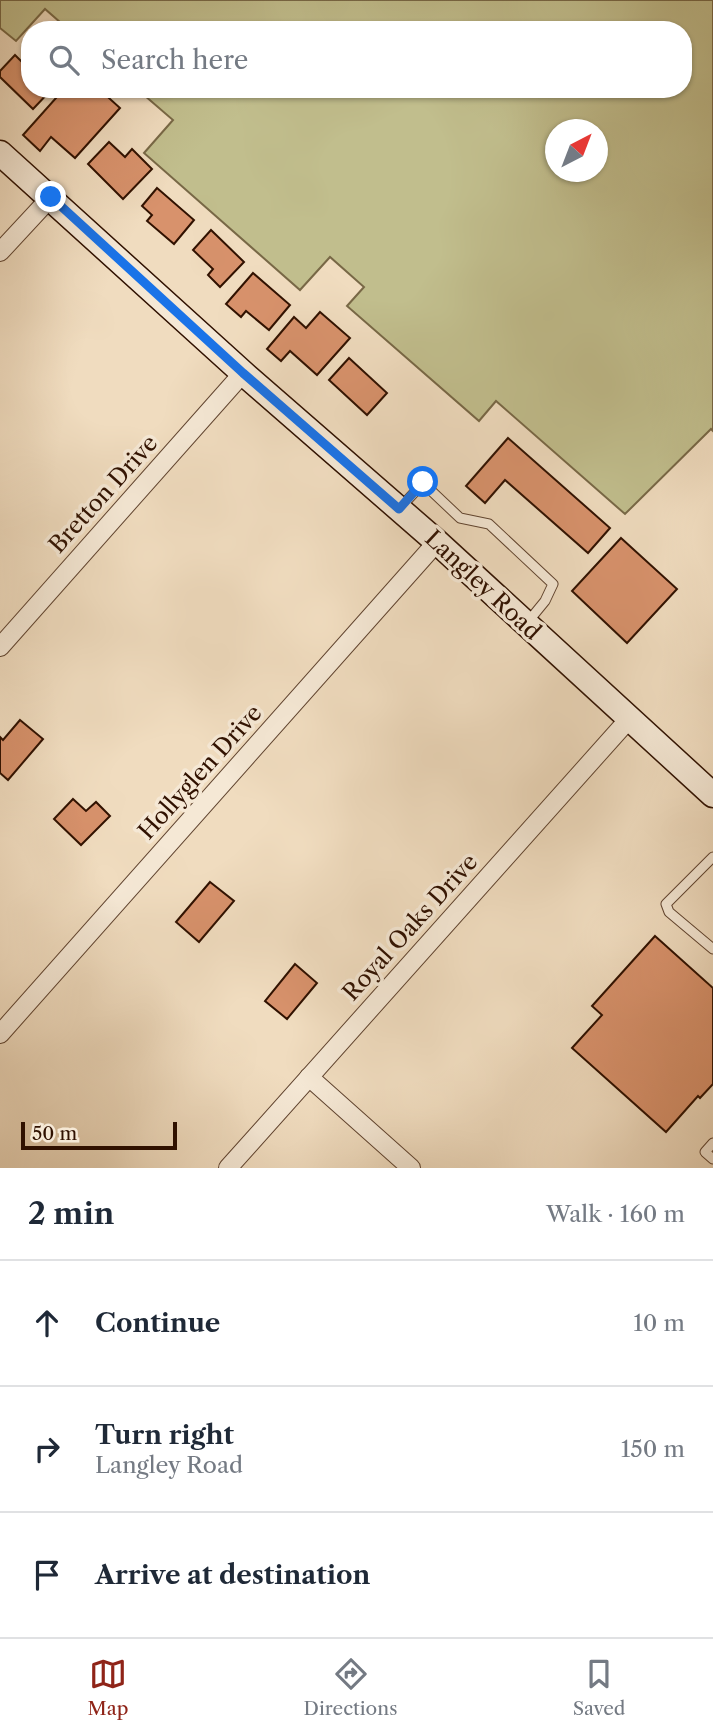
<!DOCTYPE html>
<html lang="en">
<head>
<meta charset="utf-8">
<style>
  :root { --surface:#fff; --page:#f2f2f3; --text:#1f2937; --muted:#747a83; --line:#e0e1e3; --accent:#8f2418 }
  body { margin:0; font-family:"Libre Caslon Text",serif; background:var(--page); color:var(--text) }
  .compass { position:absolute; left:545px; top:119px; width:63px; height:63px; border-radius:50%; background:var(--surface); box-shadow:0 2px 5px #0004; rotate:42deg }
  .scale { position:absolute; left:21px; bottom:18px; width:156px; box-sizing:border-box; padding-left:7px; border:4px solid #301100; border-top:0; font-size:19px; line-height:24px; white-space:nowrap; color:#301100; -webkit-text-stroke:5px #f5e8d5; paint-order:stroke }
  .stop { position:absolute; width:21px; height:21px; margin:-16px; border:5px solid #1a73e8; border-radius:50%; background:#fff }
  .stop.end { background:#1a73e8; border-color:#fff; box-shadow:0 2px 7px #0008 }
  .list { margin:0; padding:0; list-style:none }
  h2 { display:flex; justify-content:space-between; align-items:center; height:91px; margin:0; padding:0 28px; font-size:30px }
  h2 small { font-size:23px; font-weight:400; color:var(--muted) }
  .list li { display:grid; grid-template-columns:46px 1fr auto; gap:21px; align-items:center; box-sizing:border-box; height:126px; padding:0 28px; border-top:2px solid var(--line) }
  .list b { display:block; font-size:26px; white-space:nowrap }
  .list p { margin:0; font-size:23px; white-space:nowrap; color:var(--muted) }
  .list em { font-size:23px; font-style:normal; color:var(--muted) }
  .icon { flex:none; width:38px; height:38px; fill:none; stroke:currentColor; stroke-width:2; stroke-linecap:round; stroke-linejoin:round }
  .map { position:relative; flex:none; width:713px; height:1168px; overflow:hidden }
  .search { position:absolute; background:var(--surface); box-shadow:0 2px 5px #0004; left:21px; right:21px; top:21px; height:77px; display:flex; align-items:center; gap:18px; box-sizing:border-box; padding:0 24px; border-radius:28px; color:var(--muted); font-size:26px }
  .sheet { height:469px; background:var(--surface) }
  nav { display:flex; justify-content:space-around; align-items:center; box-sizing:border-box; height:98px; border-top:2px solid var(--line); background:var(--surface); font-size:19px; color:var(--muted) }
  nav a { display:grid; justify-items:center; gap:4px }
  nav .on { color:var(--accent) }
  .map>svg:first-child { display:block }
  .green { fill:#c1be8d; stroke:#786846; stroke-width:2; fill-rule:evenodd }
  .building { fill:#d8926c; stroke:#301100; stroke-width:2 }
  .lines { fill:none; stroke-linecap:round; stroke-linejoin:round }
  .lane-casing { stroke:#604430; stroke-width:11 }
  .street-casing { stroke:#604430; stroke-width:20 }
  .secondary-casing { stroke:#301100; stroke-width:27 }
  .lane { stroke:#f5e8d5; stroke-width:9 }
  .street { stroke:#f5e8d5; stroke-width:18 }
  .secondary { stroke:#f5e8d5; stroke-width:24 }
  .route { stroke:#1a73e8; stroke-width:9 }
  .labels { text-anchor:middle; stroke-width:7; stroke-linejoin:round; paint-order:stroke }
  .street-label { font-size:23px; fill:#301100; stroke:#f5e8d5 }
</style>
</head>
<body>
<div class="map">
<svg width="713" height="1168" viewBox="0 0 713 1168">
  <rect width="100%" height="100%" fill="#f0dcbf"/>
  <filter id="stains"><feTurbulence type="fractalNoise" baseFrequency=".00286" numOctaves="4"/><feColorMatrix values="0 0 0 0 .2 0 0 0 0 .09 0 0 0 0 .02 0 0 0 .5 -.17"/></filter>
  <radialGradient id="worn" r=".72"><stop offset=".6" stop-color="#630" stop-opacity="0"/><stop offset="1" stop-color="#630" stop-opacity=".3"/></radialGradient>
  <path class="green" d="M0,0H713V431L711,429L625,514L496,401L479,421L347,306L364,287L330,257L300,290L144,153L173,120L137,89H683V30H69L45,9L16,41L0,28ZM556,130H598V172H556Z"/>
  <g class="building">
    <polygon points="15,55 27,67 30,63 30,89 52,89 33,109 0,77 0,71"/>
    <polygon points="64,89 99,89 120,108 75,158 51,137 40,151 23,135"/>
    <polygon points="109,142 125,157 132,149 152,169 123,199 88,164"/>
    <polygon points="157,188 194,220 174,244 147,221 152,215 142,206"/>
    <polygon points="211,230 244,262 220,287 208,275 213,269 193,250"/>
    <polygon points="253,273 290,305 269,330 246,311 241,317 226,304"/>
    <polygon points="320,312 350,338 317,375 290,351 281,361 267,349 294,317 306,328"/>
    <polygon points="349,358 387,393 367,415 329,380"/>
    <polygon points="508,438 610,528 588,553 505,480 485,503 466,486"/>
    <polygon points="621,538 677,589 627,643 572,591"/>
    <polygon points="20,720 43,739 8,780 0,773 0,737 3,740"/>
    <polygon points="73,799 86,811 96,802 110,816 81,845 54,819"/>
    <polygon points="210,882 234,901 199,942 176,922"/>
    <polygon points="655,936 713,988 713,1084 700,1098 698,1096 666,1132 572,1048 602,1015 592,1006"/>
    <polygon points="295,964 317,983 287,1019 265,1001"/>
  </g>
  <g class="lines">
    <defs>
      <g id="lane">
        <polyline points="401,507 423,483 460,518 489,524 553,584 545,601 527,623"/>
        <polyline points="713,857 666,904 669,912 713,949"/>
        <polyline points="713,1143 705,1152 713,1159"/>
      </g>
      <g id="street">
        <polyline points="0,252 51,197"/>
        <polyline points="0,647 243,373"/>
        <polyline points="0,1034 437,542"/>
        <polyline points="309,1077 411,1168"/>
        <polyline points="228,1168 629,719"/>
      </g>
      <polyline id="secondary" points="0,153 243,373 437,542 713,795"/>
    </defs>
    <use href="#lane" class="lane-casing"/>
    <use href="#street" class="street-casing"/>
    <use href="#secondary" class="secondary-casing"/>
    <use href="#lane" class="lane"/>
    <use href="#street" class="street"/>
    <use href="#secondary" class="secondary"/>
  </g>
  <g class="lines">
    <polyline class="route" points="51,197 243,373 399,509 423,482"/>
  </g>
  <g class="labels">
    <g class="street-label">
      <text transform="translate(103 494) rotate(-48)" y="8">Bretton Drive</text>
      <text transform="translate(483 585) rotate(43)" y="8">Langley Road</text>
      <text transform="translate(200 772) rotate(-48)" y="8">Hollyglen Drive</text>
      <text transform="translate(410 927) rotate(-48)" y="8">Royal Oaks Drive</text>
    </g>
  </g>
  <rect width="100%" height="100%" filter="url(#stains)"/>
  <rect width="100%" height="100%" fill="url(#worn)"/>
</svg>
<svg class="compass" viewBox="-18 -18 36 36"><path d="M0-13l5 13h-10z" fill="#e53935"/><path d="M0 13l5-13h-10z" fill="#747a83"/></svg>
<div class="scale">50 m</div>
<div class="stop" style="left:423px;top:482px"></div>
<div class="stop end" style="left:51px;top:197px"></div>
<div class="search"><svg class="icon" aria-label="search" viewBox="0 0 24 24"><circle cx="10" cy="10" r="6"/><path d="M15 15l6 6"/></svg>Search here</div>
</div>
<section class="sheet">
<h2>2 min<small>Walk · 160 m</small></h2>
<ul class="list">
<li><svg class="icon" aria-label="ahead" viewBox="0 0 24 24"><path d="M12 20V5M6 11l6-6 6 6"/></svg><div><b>Continue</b></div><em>10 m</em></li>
<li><svg class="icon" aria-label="right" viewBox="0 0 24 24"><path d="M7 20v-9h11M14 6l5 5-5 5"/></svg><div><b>Turn right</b><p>Langley Road</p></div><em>150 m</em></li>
<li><svg class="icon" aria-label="arrive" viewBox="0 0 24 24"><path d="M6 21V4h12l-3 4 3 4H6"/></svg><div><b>Arrive at destination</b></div></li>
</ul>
</section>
<nav>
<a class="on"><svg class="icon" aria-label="map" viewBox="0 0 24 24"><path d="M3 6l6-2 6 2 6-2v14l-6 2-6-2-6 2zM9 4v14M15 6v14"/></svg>Map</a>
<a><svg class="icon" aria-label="directions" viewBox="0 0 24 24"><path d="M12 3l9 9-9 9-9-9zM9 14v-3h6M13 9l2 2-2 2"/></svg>Directions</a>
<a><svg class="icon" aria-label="saved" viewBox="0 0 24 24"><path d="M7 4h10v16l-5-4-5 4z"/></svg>Saved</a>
</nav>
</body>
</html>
